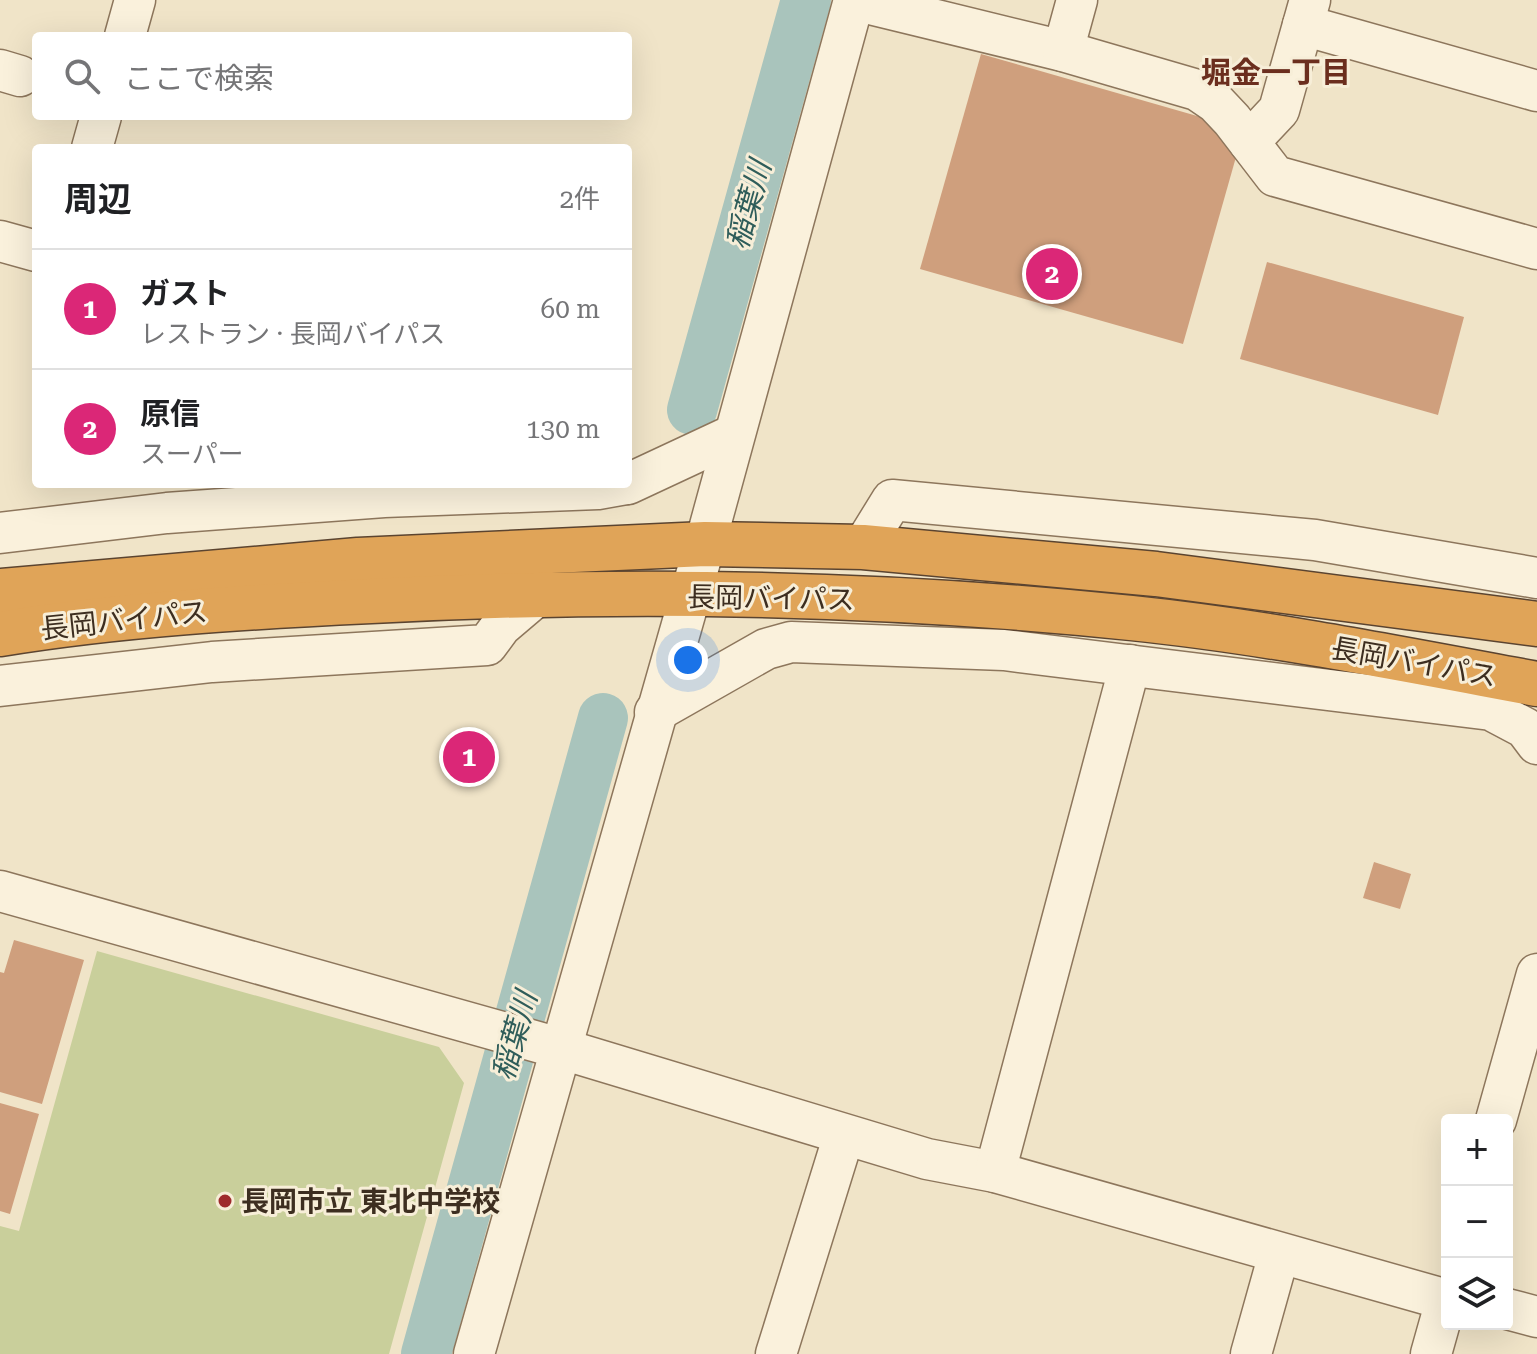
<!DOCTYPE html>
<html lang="ja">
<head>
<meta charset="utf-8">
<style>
  :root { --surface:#fff; --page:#f6f6f6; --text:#202124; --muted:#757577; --line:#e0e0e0; --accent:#db2777 }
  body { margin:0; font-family:"Roboto Serif","Noto Sans JP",serif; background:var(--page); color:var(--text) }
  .controls { position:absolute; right:24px; bottom:24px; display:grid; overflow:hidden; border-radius:8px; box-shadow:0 8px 32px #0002 }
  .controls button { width:72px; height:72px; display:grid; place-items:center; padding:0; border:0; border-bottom:2px solid var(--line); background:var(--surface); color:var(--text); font:40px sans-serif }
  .you { position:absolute; left:688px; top:660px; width:28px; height:28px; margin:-20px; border:6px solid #fff; border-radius:50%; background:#1a73e8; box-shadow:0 0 0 12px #1a73e833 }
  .badge { display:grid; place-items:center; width:52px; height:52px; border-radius:50%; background:var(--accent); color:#fff; font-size:26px; font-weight:700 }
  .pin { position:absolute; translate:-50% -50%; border:4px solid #fff; box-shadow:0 2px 8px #0006 }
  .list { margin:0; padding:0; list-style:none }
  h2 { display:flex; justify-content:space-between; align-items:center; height:104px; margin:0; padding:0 32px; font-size:34px }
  h2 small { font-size:26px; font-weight:400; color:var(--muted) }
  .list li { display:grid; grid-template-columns:52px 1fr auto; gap:24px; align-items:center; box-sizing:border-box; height:120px; padding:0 32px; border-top:2px solid var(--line) }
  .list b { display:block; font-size:30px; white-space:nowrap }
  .list p { margin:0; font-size:26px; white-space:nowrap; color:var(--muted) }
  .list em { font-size:26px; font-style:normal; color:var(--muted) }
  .icon { flex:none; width:44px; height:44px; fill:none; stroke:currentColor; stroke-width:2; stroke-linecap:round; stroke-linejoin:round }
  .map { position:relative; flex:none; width:1537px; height:1354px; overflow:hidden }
  .search { position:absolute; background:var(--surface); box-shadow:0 8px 32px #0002; left:32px; top:32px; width:600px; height:88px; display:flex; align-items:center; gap:20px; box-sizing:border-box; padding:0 28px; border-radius:8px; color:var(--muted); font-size:30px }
  .panel { position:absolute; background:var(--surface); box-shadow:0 8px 32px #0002; left:32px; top:144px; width:600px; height:344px; border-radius:8px }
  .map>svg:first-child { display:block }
  .green { fill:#c9cf9b }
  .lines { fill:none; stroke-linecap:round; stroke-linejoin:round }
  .river { stroke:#a9c4bc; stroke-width:50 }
  .building { fill:#cf9f7d }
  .minor-casing { stroke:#8d765c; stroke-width:43 }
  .highway-casing { stroke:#5b4430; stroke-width:47 }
  .minor { stroke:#faf1dc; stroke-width:40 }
  .highway { stroke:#e0a458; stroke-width:44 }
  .poi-dot { fill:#9e2a2b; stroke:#f7eed8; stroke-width:3 }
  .labels { text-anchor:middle; stroke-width:6; stroke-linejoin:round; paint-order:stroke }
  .street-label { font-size:28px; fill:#3d2e20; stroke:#f7eed8 }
  .poi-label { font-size:28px; font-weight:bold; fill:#3d2e20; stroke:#f7eed8; text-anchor:start }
  .neighbourhood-label { font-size:30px; font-weight:bold; fill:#6b2e1e; stroke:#f7eed8 }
  .water-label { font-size:30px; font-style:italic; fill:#2f5d5a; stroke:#f7eed8 }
</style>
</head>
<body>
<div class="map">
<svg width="1537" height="1354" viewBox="0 0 1537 1354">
  <rect width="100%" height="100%" fill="#f0e4c8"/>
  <polygon class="green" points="97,951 439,1047 464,1083 389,1354 0,1354 0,1226 19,1231"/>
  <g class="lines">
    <g class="river">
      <polyline points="692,410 806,0"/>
      <polyline points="426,1354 603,718"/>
    </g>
  </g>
  <g class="building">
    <polygon points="981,54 1211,120 1238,150 1183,344 920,269"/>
    <polygon points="1267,262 1464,317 1438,415 1240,359"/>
    <polygon points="1374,862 1411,874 1400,909 1363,898"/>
    <polygon points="14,940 84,960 42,1104 0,1092 0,972 4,973"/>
    <polygon points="0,1103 39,1114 10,1214 0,1211"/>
  </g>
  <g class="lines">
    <defs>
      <g id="minor">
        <polyline points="854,0 1063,51 1197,90 1216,103 1232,120 1275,176 1537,249"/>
        <polyline points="1303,25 1537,91"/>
        <polyline points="125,36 135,0"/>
        <polyline points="1063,51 1077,0"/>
        <polyline points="0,70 20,76"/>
        <polyline points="1249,142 1279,110 1310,0"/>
        <polyline points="92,148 101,116"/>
        <polyline points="0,241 36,251"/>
        <polyline points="628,484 733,435"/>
        <polyline points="0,533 167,513 384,497 598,489 626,484"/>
        <polyline points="863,547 892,500 1315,540 1537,578"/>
        <polyline points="0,686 212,662 487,645 501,626 541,592"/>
        <polyline points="655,712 766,649 791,642 1004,650 1491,710 1525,728 1537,744"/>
        <polyline points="0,891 559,1048 927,1159 995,1172 1447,1300"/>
        <polyline points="1496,1120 1537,974"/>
        <polyline points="995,1172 1130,665"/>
        <polyline points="1507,1309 1537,1317"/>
        <polyline points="474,1354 705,544 854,0"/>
        <polyline points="776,1354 844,1135"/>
        <polyline points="1251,1354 1279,1254"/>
        <polyline points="1431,1354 1447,1297"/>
      </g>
      <g id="highway">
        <polyline points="0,591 358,560 705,544 863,547 1156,574 1537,624"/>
        <path d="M0,634C122,614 247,607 371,601C623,588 880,592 1131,618C1267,632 1402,659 1537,684"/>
      </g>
    </defs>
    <use href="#minor" class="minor-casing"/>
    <use href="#highway" class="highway-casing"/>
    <use href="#minor" class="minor"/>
    <use href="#highway" class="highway"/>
  </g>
  <circle class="poi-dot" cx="225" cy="1201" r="8"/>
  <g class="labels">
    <g class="street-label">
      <text transform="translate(771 598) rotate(1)" y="10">長岡バイパス</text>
      <text transform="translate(124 620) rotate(-6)" y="10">長岡バイパス</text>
      <text transform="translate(1414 662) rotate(10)" y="10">長岡バイパス</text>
    </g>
    <g class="poi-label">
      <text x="241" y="1211">長岡市立 東北中学校</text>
    </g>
    <g class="neighbourhood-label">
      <text x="1276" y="83">堀金一丁目</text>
    </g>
    <g class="water-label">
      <text transform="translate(749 205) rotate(-74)" y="10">稲葉川</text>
      <text transform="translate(515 1036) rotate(-74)" y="10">稲葉川</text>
    </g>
  </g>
</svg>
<div class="controls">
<button>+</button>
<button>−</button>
<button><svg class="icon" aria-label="layers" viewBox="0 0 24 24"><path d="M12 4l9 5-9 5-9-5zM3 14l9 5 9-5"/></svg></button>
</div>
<div class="you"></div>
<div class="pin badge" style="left:469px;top:757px">1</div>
<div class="pin badge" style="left:1052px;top:274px">2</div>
<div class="search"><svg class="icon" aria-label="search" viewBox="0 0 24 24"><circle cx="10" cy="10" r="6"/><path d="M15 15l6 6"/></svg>ここで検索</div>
<section class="panel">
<h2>周辺<small>2件</small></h2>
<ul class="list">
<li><span class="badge">1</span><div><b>ガスト</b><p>レストラン · 長岡バイパス</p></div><em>60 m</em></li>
<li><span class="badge">2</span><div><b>原信</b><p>スーパー</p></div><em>130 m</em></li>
</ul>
</section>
</div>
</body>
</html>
